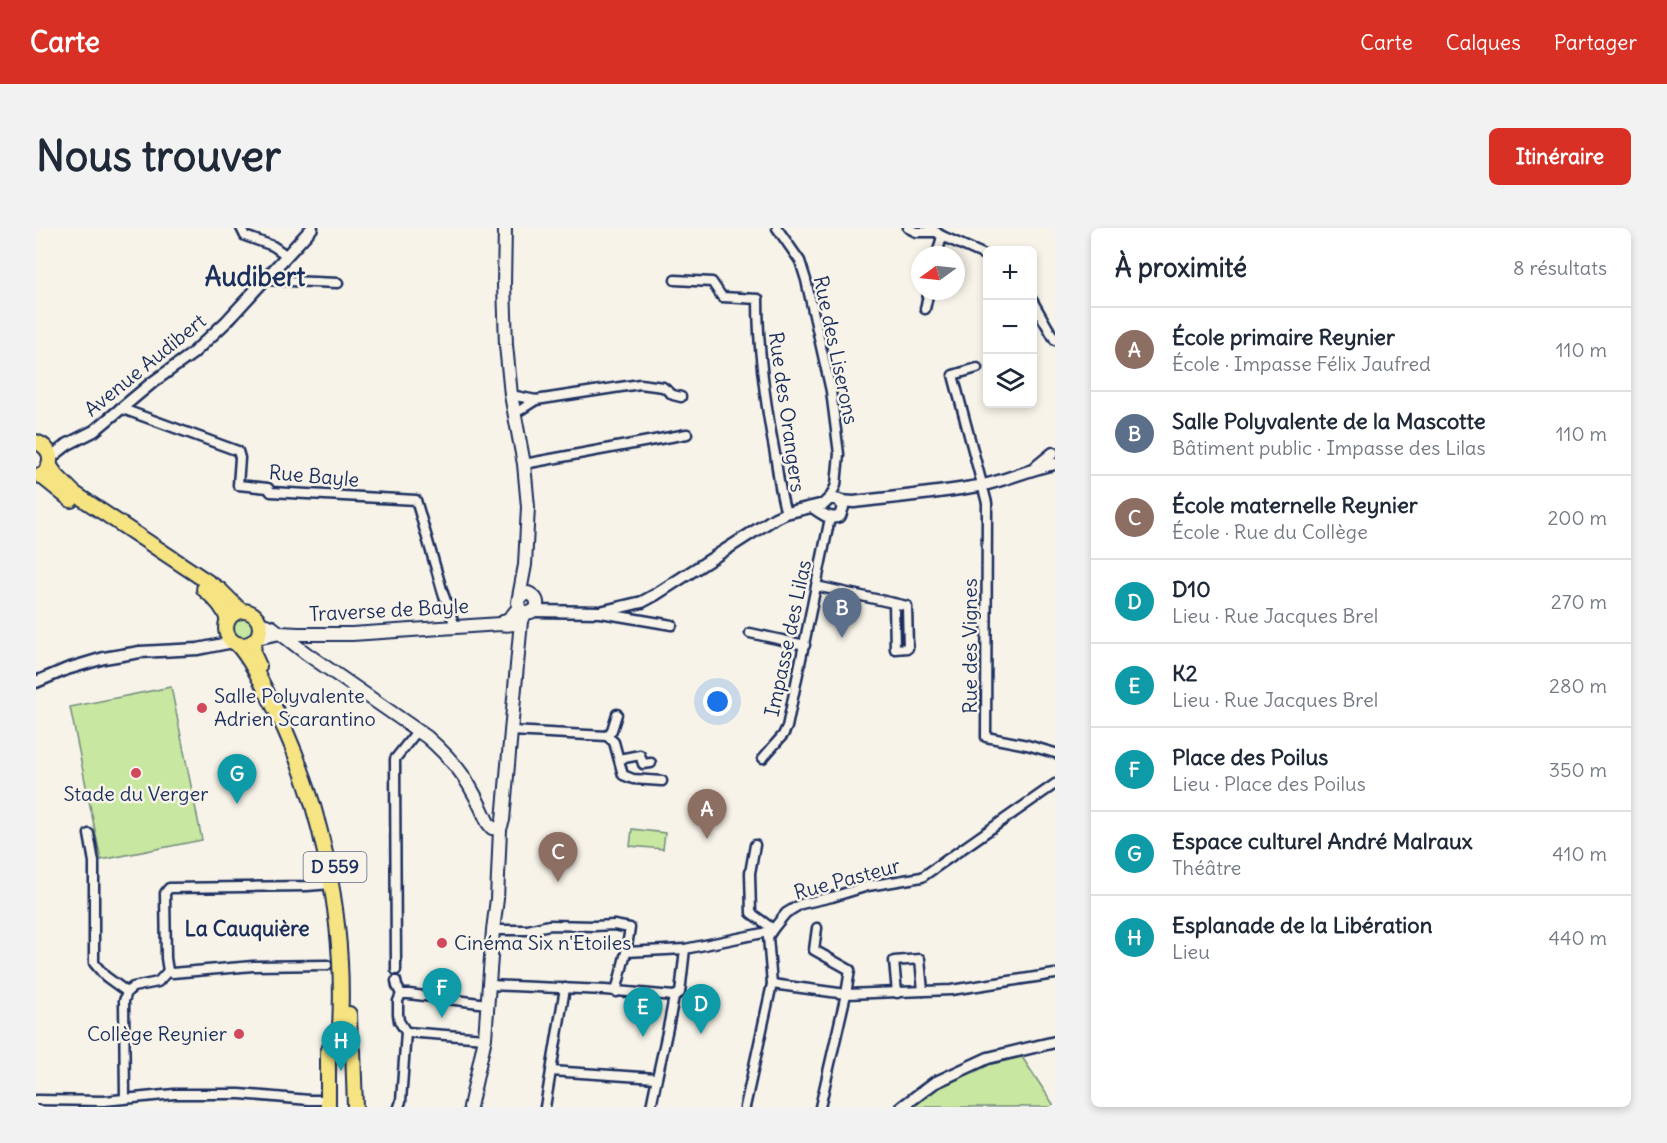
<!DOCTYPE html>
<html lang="fr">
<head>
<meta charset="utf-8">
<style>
  :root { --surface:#fff; --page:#f2f2f3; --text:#1f2937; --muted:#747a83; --line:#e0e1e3; --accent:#d93025 }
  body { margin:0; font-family:Delius,sans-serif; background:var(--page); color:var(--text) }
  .controls { position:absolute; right:18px; top:18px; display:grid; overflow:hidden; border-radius:9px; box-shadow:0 3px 9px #0003 }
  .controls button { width:54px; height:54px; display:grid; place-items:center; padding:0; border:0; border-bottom:2px solid var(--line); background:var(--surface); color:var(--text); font:30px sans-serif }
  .compass { position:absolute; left:875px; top:18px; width:54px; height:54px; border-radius:50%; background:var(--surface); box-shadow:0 3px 9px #0003; rotate:255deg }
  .you { position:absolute; left:682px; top:474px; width:21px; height:21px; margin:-15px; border:4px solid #fff; border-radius:50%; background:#1a73e8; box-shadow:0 0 0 9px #1a73e833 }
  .badge { display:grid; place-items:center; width:39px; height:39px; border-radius:50%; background:var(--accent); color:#fff; font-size:20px; font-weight:700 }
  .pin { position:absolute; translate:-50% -50px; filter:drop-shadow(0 2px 3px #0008) }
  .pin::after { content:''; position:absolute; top:32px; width:21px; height:18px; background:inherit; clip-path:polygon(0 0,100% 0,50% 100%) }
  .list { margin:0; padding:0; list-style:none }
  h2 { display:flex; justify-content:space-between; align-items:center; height:78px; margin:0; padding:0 24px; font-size:26px }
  h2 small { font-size:20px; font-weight:400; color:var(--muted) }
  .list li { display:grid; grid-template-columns:39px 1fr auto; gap:18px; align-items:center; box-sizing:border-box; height:84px; padding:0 24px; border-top:2px solid var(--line) }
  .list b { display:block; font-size:22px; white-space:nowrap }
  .list p { margin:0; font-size:20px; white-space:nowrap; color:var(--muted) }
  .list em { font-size:20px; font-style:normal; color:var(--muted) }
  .icon { flex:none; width:33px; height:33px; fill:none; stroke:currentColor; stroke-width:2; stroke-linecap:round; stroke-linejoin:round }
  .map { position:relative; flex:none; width:1019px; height:879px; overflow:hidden; border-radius:9px }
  header { display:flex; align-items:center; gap:36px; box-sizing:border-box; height:84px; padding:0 30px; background:var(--accent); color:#fff }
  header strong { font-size:28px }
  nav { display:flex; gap:33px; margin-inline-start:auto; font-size:21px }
  .intro { display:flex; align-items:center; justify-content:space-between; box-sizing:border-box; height:144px; padding:0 36px }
  h1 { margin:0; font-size:42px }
  .button { padding:15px 27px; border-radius:9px; background:var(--accent); color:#fff; font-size:21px; font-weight:700 }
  main { display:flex; gap:36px; padding:0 36px }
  aside { flex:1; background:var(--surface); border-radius:9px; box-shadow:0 3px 9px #0003 }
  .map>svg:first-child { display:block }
  .green { fill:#c8e7a0; stroke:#728b7f; stroke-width:1.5 }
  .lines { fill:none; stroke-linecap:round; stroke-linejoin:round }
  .minor-casing { stroke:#1b2f5e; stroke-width:13 }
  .tertiary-casing { stroke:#1b2f5e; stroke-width:15 }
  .secondary-casing { stroke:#1b2f5e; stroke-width:16 }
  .primary-casing { stroke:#1b2f5e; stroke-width:18 }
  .minor { stroke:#f7f3e8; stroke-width:8 }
  .tertiary { stroke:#f7f3e8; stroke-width:10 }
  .secondary { stroke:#f7f3e8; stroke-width:12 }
  .primary { stroke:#f6e381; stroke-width:14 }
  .poi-dot { fill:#d1495b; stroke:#f7f3e8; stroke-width:2 }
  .labels { text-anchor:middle; stroke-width:5; stroke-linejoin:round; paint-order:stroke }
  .shield { fill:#f7f3e8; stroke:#5d6a87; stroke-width:1.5 }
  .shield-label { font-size:18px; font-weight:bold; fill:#1b2f5e }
  .street-label { font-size:20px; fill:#1b2f5e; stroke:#f7f3e8 }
  .poi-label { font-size:20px; fill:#1b2f5e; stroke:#f7f3e8; text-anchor:start }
  .neighbourhood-label { font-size:21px; font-weight:bold; fill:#1b2f5e; stroke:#f7f3e8 }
  .district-label { font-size:26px; font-weight:bold; fill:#1b2f5e; stroke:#f7f3e8 }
</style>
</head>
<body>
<header>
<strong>Carte</strong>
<nav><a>Carte</a><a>Calques</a><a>Partager</a></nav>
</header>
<div class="intro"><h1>Nous trouver</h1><a class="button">Itinéraire</a></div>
<main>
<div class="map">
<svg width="1019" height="879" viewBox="0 0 1019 879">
  <rect width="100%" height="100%" fill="#f7f3e8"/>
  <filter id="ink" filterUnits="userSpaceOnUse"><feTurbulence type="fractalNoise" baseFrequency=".0167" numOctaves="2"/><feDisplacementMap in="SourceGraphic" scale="12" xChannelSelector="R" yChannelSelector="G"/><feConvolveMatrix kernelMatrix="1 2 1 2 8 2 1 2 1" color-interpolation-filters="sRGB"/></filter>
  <g filter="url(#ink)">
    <g class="green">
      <circle cx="207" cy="400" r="16"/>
      <polygon points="135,459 166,612 65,632 34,479"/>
      <polygon points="596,601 629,605 627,621 594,618"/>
      <polygon points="986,829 1019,879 876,879 898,862 954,835"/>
    </g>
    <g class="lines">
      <defs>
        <g id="minor">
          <polyline points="205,0 209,8 237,18 250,27"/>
          <polyline points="741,0 764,33 770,52 795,163 803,226 800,257 794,270"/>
          <polyline points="872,0 880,4 900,4"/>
          <polyline points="894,0 906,8 951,28"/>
          <polyline points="901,27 906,8"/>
          <polyline points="228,52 302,55"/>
          <path d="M639,52L676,54L686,69L722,71C722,124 729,174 739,226C742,246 744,266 750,285"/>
          <polyline points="996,72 1019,112"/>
          <polyline points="889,81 893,63"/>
          <polyline points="941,140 917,147 951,275 950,509 991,517 1019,525"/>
          <polyline points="475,167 500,172 604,156 627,159 637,167 645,169"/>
          <polyline points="84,180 202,223 204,230 202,257 232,260 235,264 380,272 407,365 419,398"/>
          <polyline points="478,186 500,172"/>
          <polyline points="488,236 651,206"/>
          <polyline points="780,358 871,378 872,420 859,421 858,375"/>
          <polyline points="565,385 636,397"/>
          <polyline points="714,405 769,417"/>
          <polyline points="475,503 571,508 578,514 587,547 597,551 626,553"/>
          <polyline points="571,508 576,502 581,486"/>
          <polyline points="727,530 747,507 751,499 794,290"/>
          <polyline points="583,531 604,527 607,536 615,535"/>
          <polyline points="53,606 58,634 58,735 69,748 91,764 88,773 89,870"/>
          <polyline points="719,617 714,645 715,685 737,701 732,709 736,756 810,766 784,879"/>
          <polyline points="781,700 778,722 814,742 810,766 915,762 1019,746"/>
          <polyline points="457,702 492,702 513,697 558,698 578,697 594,700 590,724 580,764"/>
          <polyline points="590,724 649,721"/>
          <polyline points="291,737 217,738 136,745 132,743 130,730 129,665 133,660 271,658 295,656"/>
          <polyline points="360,742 359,531 382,502"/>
          <polyline points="360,753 361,758 365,766 362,773 362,786 363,793 370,804 365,873 363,879"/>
          <polyline points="453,757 569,762 638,768 644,765 649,721 727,705 737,701 750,685 765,676 796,669 832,658 886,649 1019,556"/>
          <polyline points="91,764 97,759 122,754 132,743"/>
          <polyline points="861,765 858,733 884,731 887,763"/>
          <polyline points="365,766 373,766 451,776"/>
          <polyline points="370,804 449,810"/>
          <polyline points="515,843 620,850"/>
          <polyline points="0,872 68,873 138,866 204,866 273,872 292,872"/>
          <polyline points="509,879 529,760"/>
          <path d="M615,879C622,842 632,805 638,768"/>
          <polyline points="709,879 736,756"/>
        </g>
        <g id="tertiary">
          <polyline points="14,230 32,216 58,203 117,154 156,126 190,94 276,0"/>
          <polyline points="1001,238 1017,225"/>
          <path d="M804,273L818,274C860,269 902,265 943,258C969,253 993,241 1019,236"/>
          <path d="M498,383L564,384L606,374L619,367L739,290L750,285L788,276L794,270L803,272L807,279L804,288C793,293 785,284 776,279"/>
          <polyline points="0,454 31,441 68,430 104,424 162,421 197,414"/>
          <polyline points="866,879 898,855 952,830 1019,814"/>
        </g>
        <g id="secondary">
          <path d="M484,369L492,365C505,370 504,384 490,385"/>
          <path d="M223,395L236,399L271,426L391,509C423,537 435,556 452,595L456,600L464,601"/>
          <polyline points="464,396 475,389 483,379 482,374 489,337 492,279 488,236 475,167 470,117 468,56 469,0"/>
          <path d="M221,410L244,405L262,406H316L464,396C476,398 484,396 490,385"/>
          <polyline points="434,879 449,810 457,702 461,671 464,601 467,592 485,393"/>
        </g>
        <g id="primary">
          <path d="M0,214C14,219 18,231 10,243"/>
          <polyline points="13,237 20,247 38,265 184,362 205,383"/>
          <polyline points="4,247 35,272"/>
          <path d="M168,361C179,370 188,379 192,392"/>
          <circle cx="207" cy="400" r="17"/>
          <polyline points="217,414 218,427 223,438"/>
          <path d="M201,416C214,431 223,449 232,467C284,564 310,689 304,799C302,812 296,813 292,824V879"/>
          <polyline points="313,786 314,816 317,822 319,879"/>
        </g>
      </defs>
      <use href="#minor" class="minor-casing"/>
      <use href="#tertiary" class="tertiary-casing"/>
      <use href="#secondary" class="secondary-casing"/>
      <use href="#primary" class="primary-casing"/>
      <use href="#minor" class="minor"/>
      <use href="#tertiary" class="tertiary"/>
      <use href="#secondary" class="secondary"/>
      <use href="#primary" class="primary"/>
    </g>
  </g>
  <g class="poi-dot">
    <circle cx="166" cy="480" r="6"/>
    <circle cx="100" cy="545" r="6"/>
    <circle cx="406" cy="715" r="6"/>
    <circle cx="203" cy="806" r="6"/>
  </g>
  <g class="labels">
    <rect class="shield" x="267.5" y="624" width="63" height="30" rx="4.5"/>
    <g class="shield-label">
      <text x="299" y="645">D 559</text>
    </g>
    <g class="street-label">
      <text transform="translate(800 122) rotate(78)" y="7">Rue des Liserons</text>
      <text transform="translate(109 137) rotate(-39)" y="7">Avenue Audibert</text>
      <text transform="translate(751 184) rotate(82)" y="7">Rue des Orangers</text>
      <text transform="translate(278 248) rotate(5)" y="7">Rue Bayle</text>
      <text transform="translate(353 382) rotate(-3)" y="7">Traverse de Bayle</text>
      <text transform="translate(752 410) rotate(-78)" y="7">Impasse des Lilas</text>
      <text transform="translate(934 418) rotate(-90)" y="7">Rue des Vignes</text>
      <text transform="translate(811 651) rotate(-15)" y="7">Rue Pasteur</text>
    </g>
    <g class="poi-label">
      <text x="178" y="475">Salle Polyvalente<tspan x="178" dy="23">Adrien Scarantino</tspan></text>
      <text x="100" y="573" text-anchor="middle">Stade du Verger</text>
      <text x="418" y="722">Cinéma Six n'Etoiles</text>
      <text x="191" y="813" text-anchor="end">Collège Reynier</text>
    </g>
    <g class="neighbourhood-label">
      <text x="211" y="708">La Cauquière</text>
    </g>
    <g class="district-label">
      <text x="219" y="58">Audibert</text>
    </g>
  </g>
</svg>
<div class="controls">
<button>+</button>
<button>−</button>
<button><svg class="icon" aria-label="layers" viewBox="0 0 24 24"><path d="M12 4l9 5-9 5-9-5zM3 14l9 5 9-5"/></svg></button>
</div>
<svg class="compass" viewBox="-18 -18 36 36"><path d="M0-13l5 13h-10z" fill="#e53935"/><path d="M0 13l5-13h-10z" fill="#747a83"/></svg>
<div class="you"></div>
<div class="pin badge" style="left:671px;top:611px;background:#8d6e63">A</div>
<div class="pin badge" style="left:806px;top:410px;background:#5c6f8a">B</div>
<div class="pin badge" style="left:522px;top:654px;background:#8d6e63">C</div>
<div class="pin badge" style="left:665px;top:806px;background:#0f9aa8">D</div>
<div class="pin badge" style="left:607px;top:809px;background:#0f9aa8">E</div>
<div class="pin badge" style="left:406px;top:790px;background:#0f9aa8">F</div>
<div class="pin badge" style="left:201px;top:576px;background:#0f9aa8">G</div>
<div class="pin badge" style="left:305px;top:843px;background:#0f9aa8">H</div>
</div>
<aside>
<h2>À proximité<small>8 résultats</small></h2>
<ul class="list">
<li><span class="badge" style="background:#8d6e63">A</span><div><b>École primaire Reynier</b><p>École · Impasse Félix Jaufred</p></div><em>110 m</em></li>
<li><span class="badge" style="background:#5c6f8a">B</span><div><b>Salle Polyvalente de la Mascotte</b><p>Bâtiment public · Impasse des Lilas</p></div><em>110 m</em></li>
<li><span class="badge" style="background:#8d6e63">C</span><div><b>École maternelle Reynier</b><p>École · Rue du Collège</p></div><em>200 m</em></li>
<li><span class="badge" style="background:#0f9aa8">D</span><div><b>D10</b><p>Lieu · Rue Jacques Brel</p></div><em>270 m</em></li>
<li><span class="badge" style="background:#0f9aa8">E</span><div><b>K2</b><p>Lieu · Rue Jacques Brel</p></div><em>280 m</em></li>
<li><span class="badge" style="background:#0f9aa8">F</span><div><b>Place des Poilus</b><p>Lieu · Place des Poilus</p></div><em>350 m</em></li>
<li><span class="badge" style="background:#0f9aa8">G</span><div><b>Espace culturel André Malraux</b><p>Théâtre</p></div><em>410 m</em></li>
<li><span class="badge" style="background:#0f9aa8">H</span><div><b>Esplanade de la Libération</b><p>Lieu</p></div><em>440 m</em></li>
</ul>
</aside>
</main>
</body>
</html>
